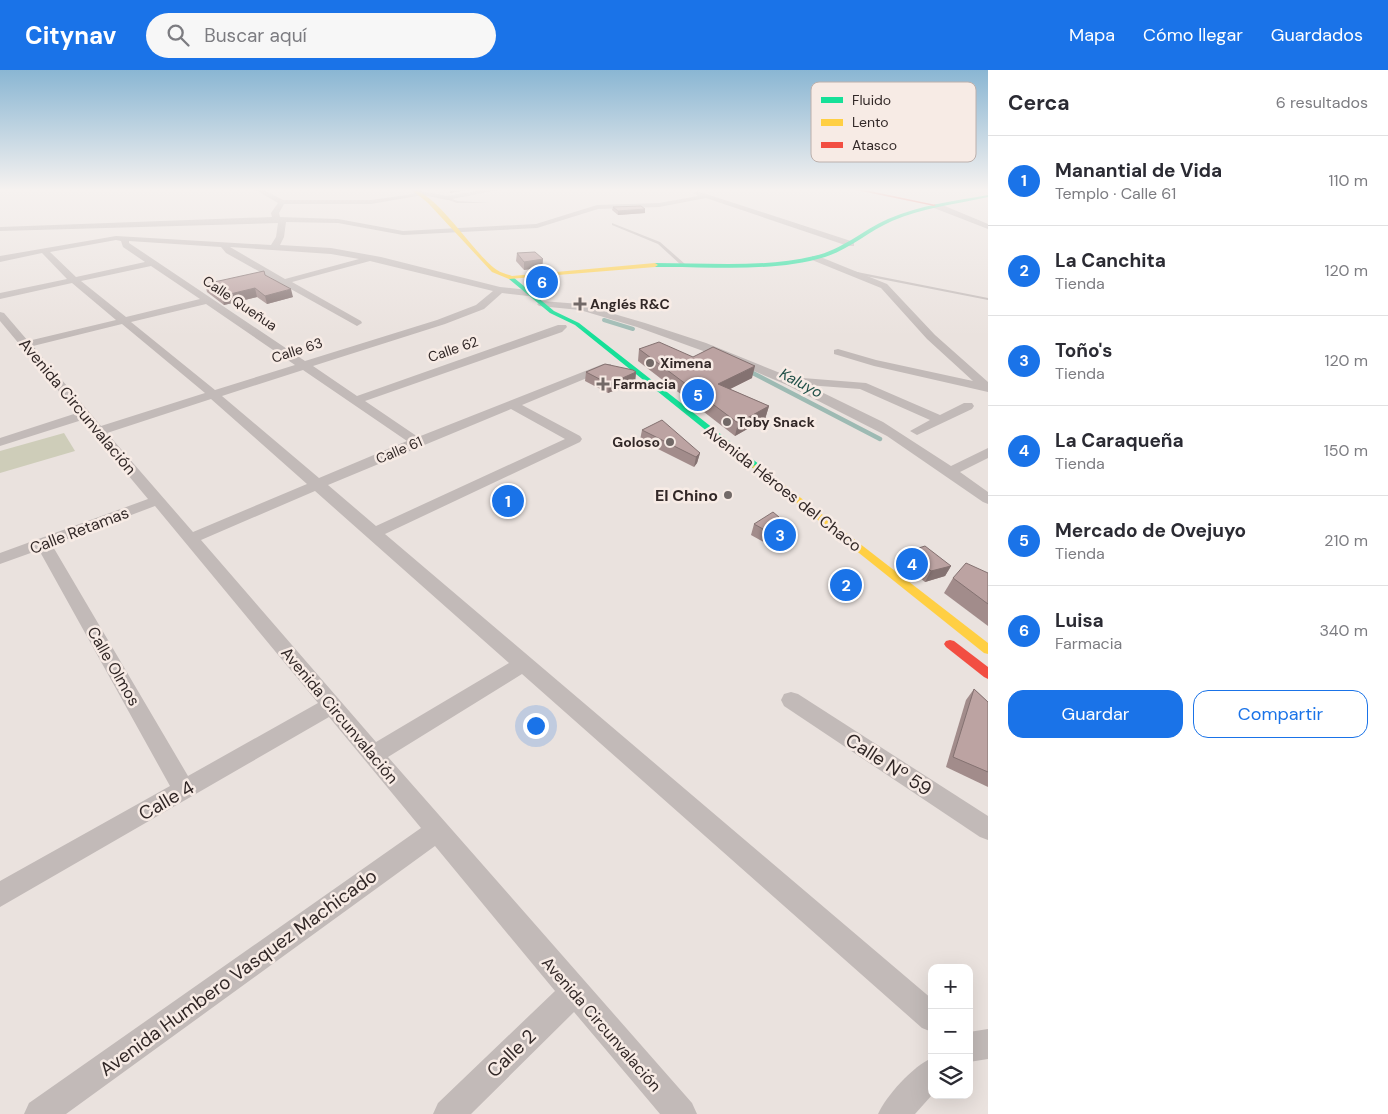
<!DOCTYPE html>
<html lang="es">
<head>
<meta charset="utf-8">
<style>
  :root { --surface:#fff; --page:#f7f7f7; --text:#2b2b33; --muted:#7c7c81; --line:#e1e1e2; --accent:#1a73e8 }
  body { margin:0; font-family:"DM Sans",sans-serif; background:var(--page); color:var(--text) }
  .controls { position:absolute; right:15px; bottom:15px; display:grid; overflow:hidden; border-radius:10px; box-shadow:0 5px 20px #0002 }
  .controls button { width:45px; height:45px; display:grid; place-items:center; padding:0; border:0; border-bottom:1px solid var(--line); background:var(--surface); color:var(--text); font:25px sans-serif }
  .you { position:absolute; left:535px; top:655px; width:18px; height:18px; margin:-12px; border:4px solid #fff; border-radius:50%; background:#1a73e8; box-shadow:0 0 0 8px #1a73e833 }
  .badge { display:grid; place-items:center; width:32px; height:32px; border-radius:50%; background:var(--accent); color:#fff; font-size:16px; font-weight:700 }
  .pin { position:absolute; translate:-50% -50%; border:2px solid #fff; box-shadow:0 1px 5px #0006 }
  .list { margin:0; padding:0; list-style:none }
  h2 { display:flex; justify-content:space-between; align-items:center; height:65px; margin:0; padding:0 20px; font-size:21px }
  h2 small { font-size:16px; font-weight:400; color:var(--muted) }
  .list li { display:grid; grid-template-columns:32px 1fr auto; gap:15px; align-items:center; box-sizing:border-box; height:90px; padding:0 20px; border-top:1px solid var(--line) }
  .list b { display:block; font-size:19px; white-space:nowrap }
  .list p { margin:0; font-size:16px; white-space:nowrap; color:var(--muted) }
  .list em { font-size:16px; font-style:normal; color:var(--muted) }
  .actions { display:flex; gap:10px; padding:15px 20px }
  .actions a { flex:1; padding:11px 0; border:1px solid var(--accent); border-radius:15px; text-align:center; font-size:18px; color:var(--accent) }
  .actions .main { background:var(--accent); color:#fff }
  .icon { flex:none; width:28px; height:28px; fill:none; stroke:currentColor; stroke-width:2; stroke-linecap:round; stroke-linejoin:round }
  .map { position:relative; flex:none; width:988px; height:1044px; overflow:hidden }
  header { display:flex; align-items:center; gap:30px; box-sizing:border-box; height:70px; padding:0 25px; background:var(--accent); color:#fff }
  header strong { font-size:24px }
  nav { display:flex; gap:28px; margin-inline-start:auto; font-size:18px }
  .search { width:350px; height:45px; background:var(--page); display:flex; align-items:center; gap:12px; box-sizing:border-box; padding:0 18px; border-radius:28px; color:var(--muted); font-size:19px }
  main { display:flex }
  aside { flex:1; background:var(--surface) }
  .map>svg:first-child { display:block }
  .green { fill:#cecdb9 }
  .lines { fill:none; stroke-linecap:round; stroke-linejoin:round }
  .stream-far1 { stroke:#9dbab3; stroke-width:4 }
  .stream { stroke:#9dbab3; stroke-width:4.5 }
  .lane { fill:#c2bab8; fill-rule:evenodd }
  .street { fill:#c2bab8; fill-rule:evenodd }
  .fast { fill:#16e098; fill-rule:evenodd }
  .slow { fill:#ffcf43; fill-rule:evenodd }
  .jam { fill:#f24e42; fill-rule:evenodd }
  .wall { fill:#a28c8b }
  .shaded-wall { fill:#847271 }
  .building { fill:#bca3a2; stroke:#847271 }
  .poi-dot { fill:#726967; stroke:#f7ebe5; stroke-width:2 }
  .labels { text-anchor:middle; stroke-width:5; stroke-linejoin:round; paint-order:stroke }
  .far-street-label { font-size:14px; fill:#322827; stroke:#f7ebe5 }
  .far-poi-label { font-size:14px; font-weight:bold; fill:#322827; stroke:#f7ebe5; text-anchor:start }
  .far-water-label { font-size:15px; font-style:italic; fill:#215048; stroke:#f7ebe5 }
  .street-label { font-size:16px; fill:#322827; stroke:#f7ebe5 }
  .poi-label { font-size:16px; font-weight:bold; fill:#322827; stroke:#f7ebe5; text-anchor:end }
  .near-street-label { font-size:19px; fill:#322827; stroke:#f7ebe5 }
  .key { fill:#f7ebe5; stroke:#bcb0ac; stroke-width:1 }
  .key-label { font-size:14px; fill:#322827 }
</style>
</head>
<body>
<header>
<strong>Citynav</strong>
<div class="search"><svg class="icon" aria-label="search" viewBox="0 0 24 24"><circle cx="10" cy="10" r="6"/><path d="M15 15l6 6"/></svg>Buscar aquí</div>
<nav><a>Mapa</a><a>Cómo llegar</a><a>Guardados</a></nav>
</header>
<main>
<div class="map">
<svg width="988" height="1044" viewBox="0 0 988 1044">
  <rect width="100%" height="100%" fill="#eae2de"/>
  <polygon class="green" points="64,363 75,381 0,403 0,381"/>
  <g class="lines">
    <polyline class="stream-far1" points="604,250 633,259"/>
    <polyline class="stream" points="747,300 880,369"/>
    <g class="lane">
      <polygon points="446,127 458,131 489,133 457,133 446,129"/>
      <polygon points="612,153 660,172 685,194 681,195 658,174 612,155"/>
      <polygon points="852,201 988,228 988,230 850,203"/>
    </g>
    <g class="street">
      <path d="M256,120H264L283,130H371L414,124L413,122L415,120L447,126L482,120H498L447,130L423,125L371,134H284L279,143L280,147L338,149L403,161L536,154L597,135L659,133L698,126L694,123L697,121L854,172V176H848L706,128L659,137L598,139L537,158L403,165L338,153L286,152L284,167L280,175L331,178L381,187L500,217L528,220L533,223L528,226L502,223L484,239L445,254L313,296L357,326L558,255H566L567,257L562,262L365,331L418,367L603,294H611V298L522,335L580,366L582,369L580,372L385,464L932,929V962L922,958L522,604L388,687L692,1033L697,1044H660L574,942L471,1044H433L438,1033L555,921L435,776L66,1044H24L29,1033L421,758L329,647L0,837V811L170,716L39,480L0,494V483L148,429L82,350L0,376V368L77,343L0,251V242L4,243L28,271L116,250L72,213L0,229V223L67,209L42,183L0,192V186L116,166L271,175L276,167L278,153L0,161V157L272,147L271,143L278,133ZM116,170L121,171L123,177L145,192L76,207L50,182ZM129,171L221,177L226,183L357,256L362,253L361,251L292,212L370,191L493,221L476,235L437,250L305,291L129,173ZM230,177L331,184L359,189L285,209ZM151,196L200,229L126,247L81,211ZM206,234L295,295L215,320L131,252ZM122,254L205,323L101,356L33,276ZM303,300L407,371L319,408L222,326ZM211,329L307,414L193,462L107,363ZM511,339L565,369L376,456L328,415ZM315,421L509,593L376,672L201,470ZM155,436L318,633L188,706L52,475Z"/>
      <polygon points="934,134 940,134 988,154 988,159 934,138"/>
      <polygon points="812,186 818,186 887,214 935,265 988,312 988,322 874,296 834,284 834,280 838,279 876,290 973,311 927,269 881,218 812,190"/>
      <polygon points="542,231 580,234 645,253 706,273 790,307 866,313 940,345 964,333 972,333 974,336 972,339 917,365 910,361 930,350 860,319 807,315 883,352 951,396 988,378 988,388 960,402 988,422 988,434 983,432 887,366 787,315 728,290 637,257 580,240 539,236 537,234"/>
      <polygon points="791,622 798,624 988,746 988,770 980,767 784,636 781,630 784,624"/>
      <polygon points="988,959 988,989 969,992 969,962"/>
      <path d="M932,988V1025L915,1044H878C886,1026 913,996 932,988Z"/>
    </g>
    <g class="fast">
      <path d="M988,125V127C956,134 922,138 892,151C869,161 850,179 825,187C773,203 709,196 655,197L652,195L655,193C707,193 763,198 814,186C842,180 863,160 888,149C920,135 955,131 988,125Z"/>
      <polygon points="509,207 513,207 554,241 579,253 760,395 760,399 754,399 575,255 550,243 509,209"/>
    </g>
    <g class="slow">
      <path d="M412,120C435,120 476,187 497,200C501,203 507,204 512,206L655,193L658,195L655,197L509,209L492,202L428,133Z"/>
      <polygon points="757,394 988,573 988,584 984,583 754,399 752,397"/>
    </g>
    <g class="jam">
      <polygon points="856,120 865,120 936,135 934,136"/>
      <polygon points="950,570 954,571 988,597 988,609 984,607 946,577 944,574 946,571"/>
    </g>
  </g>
  <g class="wall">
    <polygon points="613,137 645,143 618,145 612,140"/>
    <polygon points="517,183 543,189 542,197 524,200 516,191"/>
    <polygon points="265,205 293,227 267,234 257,227 224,235 207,222 205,214"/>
    <polygon points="534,208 558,214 542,218 534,212"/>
    <polygon points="639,279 693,287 752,308 730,319 769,336 765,349 735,366 638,291"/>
    <polygon points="586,302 636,302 635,312 608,323 585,311"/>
    <polygon points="642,360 700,383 697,393 694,397 640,370"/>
    <polygon points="754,454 788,469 769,475 751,465"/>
    <polygon points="906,482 951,496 945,506 925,512 901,493"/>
    <polygon points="988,503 988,556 944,523 953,508"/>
    <polygon points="974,619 988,632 988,717 946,697 966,630"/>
  </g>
  <g class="shaded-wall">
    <polygon points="450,120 467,120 450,123"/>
    <polygon points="645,139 645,143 618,145 618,141"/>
    <polygon points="543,189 542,197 524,200 524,192"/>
    <polygon points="558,210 558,214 542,218 542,213"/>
    <polygon points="255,218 257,227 224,235 222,226"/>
    <polygon points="291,219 293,227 267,234 265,226"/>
    <polygon points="755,296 752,308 716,326 718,314"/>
    <polygon points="636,302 635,312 608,323 609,314"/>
    <polygon points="769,336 765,349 735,366 738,353"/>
    <polygon points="700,383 697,393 694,397 696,387"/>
    <polygon points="792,458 788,469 769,475 772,464"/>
    <polygon points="951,496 945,506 925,512 931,501"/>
  </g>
  <g class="building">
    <polygon points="641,136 645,139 618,141 613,137"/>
    <polygon points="535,182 543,189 524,192 517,183"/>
    <polygon points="264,201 265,205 291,219 265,226 255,218 222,226 205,214"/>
    <polygon points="554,206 558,210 542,213 534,208"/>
    <polygon points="659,272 693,287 713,277 755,296 718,314 769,336 738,353 639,279"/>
    <polygon points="605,294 633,300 636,302 609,314 586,302"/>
    <polygon points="662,350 700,383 696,387 642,360"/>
    <polygon points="773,442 792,458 772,464 754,454"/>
    <polygon points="925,476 951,496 931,501 906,482"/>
    <polygon points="966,493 988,503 988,534 953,508"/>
    <polygon points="974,619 988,632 988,702 953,687"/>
  </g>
  <linearGradient id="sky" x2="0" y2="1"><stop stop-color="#8ab6d3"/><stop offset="0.45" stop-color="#f6f2f0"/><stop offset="1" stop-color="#f6f2f0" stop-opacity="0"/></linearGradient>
  <rect width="988" height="266" fill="url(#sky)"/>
  <g class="poi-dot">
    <path d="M577.5 226.5h5v5h5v5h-5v5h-5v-5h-5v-5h5z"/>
    <circle cx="650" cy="293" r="5"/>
    <path d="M600.5 306.5h5v5h5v5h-5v5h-5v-5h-5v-5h5z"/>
    <circle cx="727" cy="352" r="5"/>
    <circle cx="670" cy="372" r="5"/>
    <circle cx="728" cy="425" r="5"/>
  </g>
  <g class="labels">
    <g class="far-street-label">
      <text transform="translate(240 233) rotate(34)" y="5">Calle Queñua</text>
      <text transform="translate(453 279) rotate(-19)" y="5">Calle 62</text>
      <text transform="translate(297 280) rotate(-18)" y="5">Calle 63</text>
      <text transform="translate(399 380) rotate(-23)" y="5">Calle 61</text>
    </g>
    <g class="far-poi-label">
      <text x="590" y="239">Anglés R&amp;C</text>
      <text x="660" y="298">Ximena</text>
      <text x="613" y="319">Farmacia</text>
      <text x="737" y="357">Toby Snack</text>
      <text x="660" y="377" text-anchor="end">Goloso</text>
    </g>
    <g class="far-water-label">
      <text transform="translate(801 313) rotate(28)" y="5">Kaluyo</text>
    </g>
    <g class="street-label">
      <text transform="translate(78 336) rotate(50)" y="6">Avenida Circunvalación</text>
      <text transform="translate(783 418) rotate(38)" y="6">Avenida Héroes del Chaco</text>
      <text transform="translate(79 460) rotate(-21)" y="6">Calle Retamas</text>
      <text transform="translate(114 596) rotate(60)" y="6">Calle Olmos</text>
      <text transform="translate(340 645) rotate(50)" y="6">Avenida Circunvalación</text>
      <text transform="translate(602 954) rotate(49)" y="6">Avenida Circunvalación</text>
    </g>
    <g class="poi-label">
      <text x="718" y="431">El Chino</text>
    </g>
    <g class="near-street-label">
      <text transform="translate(889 694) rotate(33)" y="7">Calle Nº 59</text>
      <text transform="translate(166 730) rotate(-30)" y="7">Calle 4</text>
      <text transform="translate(238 902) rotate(-36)" y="7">Avenida Humbero Vasquez Machicado</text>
      <text transform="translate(511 983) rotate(-44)" y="7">Calle 2</text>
    </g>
  </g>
  <rect x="811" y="12" width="165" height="80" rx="8" class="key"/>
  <rect x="821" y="27" width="22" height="6" fill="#16e098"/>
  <rect x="821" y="49" width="22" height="7" fill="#ffcf43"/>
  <rect x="821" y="72" width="22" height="6" fill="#f24e42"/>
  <g class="key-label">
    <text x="852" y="35">Fluido</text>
    <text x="852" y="57">Lento</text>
    <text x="852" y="80">Atasco</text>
  </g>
</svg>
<div class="controls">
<button>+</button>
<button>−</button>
<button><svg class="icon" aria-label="layers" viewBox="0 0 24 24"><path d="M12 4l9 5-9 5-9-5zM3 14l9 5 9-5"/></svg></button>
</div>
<div class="you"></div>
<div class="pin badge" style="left:508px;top:431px">1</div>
<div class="pin badge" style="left:846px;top:515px">2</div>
<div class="pin badge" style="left:780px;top:465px">3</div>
<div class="pin badge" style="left:912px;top:494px">4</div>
<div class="pin badge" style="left:698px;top:325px">5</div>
<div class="pin badge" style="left:542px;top:212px">6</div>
</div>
<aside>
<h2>Cerca<small>6 resultados</small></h2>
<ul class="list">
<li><span class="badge">1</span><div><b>Manantial de Vida</b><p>Templo · Calle 61</p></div><em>110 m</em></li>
<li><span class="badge">2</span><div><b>La Canchita</b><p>Tienda</p></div><em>120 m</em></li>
<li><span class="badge">3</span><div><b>Toño's</b><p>Tienda</p></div><em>120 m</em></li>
<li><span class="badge">4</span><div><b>La Caraqueña</b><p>Tienda</p></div><em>150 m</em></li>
<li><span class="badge">5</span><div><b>Mercado de Ovejuyo</b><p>Tienda</p></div><em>210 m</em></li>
<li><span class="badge">6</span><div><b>Luisa</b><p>Farmacia</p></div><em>340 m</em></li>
</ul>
<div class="actions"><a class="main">Guardar</a><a>Compartir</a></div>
</aside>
</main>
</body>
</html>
